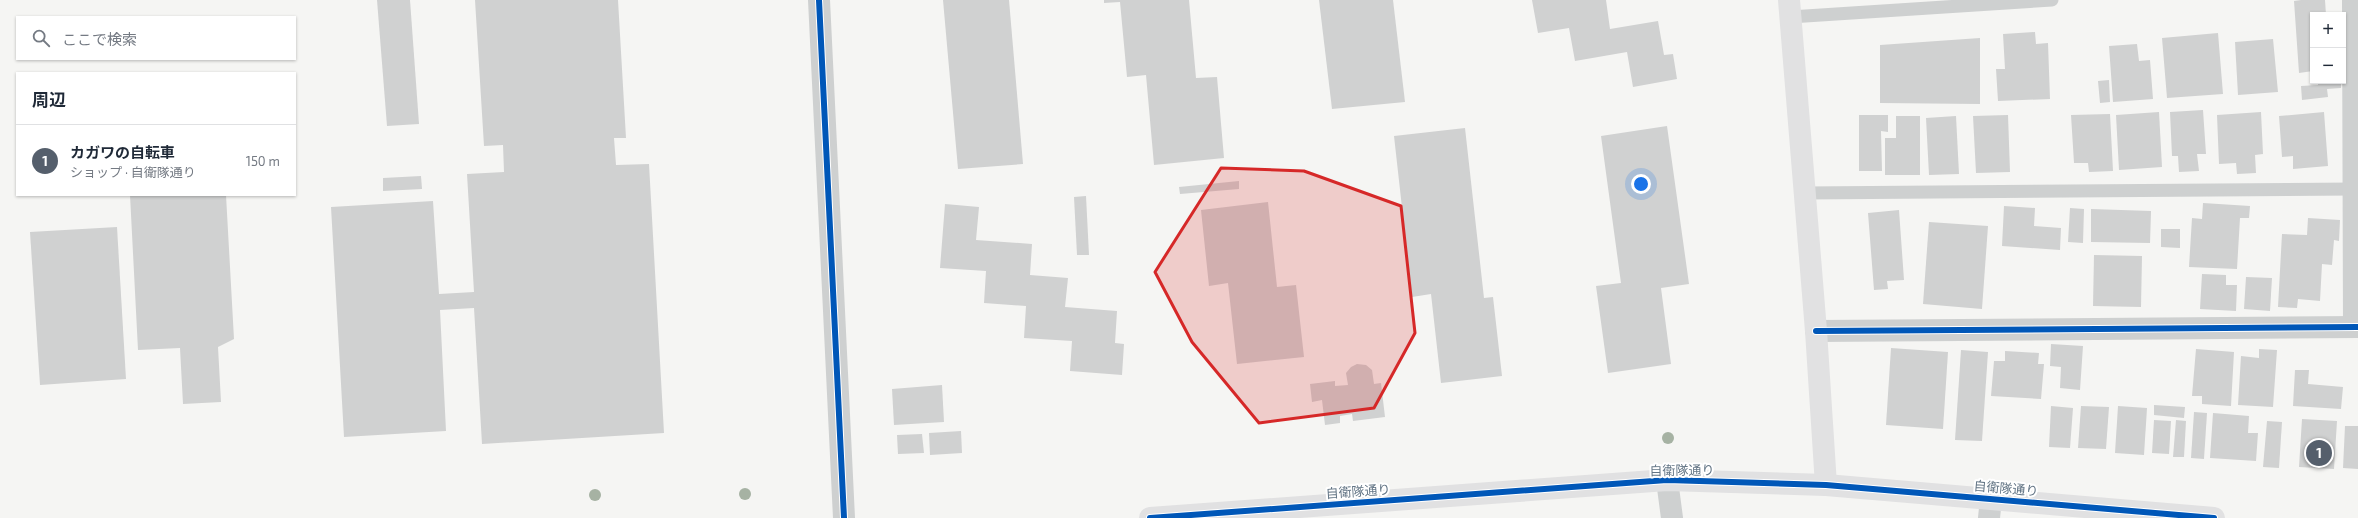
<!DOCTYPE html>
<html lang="ja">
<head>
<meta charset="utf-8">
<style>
  :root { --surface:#fff; --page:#f2f2f3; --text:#1f2937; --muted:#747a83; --line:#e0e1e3; --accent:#555f6c }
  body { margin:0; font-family:"Exo 2","Noto Sans JP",sans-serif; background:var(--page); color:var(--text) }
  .controls { position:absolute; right:12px; top:12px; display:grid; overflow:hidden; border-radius:0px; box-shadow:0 1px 3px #0004 }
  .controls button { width:36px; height:36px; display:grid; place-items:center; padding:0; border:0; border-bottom:1px solid var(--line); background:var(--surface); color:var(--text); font:20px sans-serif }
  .you { position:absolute; left:1641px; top:184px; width:14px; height:14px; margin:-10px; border:3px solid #fff; border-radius:50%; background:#1a73e8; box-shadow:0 0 0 6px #1a73e833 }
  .badge { display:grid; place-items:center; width:26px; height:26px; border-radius:50%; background:var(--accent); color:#fff; font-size:13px; font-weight:700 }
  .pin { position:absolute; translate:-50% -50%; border:2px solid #fff; box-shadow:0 1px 4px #0006 }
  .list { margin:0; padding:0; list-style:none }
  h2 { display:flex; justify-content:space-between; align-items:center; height:52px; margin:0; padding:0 16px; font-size:17px }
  h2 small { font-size:13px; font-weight:400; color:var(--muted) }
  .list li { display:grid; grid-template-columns:26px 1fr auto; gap:12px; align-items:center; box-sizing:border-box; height:72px; padding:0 16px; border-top:1px solid var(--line) }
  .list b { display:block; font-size:15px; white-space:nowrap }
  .list p { margin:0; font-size:13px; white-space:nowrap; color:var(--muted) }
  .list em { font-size:13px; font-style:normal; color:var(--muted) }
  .icon { flex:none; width:22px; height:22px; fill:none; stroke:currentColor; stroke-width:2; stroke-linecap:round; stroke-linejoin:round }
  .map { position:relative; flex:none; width:2358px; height:518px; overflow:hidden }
  .search { position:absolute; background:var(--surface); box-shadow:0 1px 3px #0004; left:16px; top:16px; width:280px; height:44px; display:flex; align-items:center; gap:10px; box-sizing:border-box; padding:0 14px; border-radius:0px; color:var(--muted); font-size:15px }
  .panel { position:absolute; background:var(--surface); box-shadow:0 1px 3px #0004; left:16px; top:72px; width:280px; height:124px; border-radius:0px }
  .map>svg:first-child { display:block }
  .building { fill:#d0d1d1 }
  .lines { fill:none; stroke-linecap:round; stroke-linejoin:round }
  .lane { stroke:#ced0d0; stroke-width:13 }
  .street { stroke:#ced0d0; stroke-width:22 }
  .secondary { stroke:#e1e1e2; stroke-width:22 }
  .cycleway-casing { stroke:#fff; stroke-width:8 }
  .cycleway { stroke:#0057b8; stroke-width:6 }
  .tree { fill:#a6b2a3 }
  .marked { fill:#d62828; fill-opacity:0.2; stroke:#d62828; stroke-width:3; stroke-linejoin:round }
  .labels { text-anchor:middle; stroke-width:4; stroke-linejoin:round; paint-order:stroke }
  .street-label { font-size:13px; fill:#637585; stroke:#fff }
</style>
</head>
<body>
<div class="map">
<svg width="2358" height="518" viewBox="0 0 2358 518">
  <rect width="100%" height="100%" fill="#f5f5f3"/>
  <g class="building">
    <polygon points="377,0 410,0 419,124 387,126"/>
    <polygon points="475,0 618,0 626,138 614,138 616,165 649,164 664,433 482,444 474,308 440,310 446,431 344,437 331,207 433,201 439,294 474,292 467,174 504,172 503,145 484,146"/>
    <polygon points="943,0 1009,0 1023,164 958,169"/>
    <polygon points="1104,0 1189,0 1196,78 1217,77 1224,158 1154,165 1146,75 1127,77 1120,2 1104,3"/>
    <polygon points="1319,0 1393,0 1405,102 1332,109"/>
    <polygon points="1532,0 1606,0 1610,29 1658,21 1664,55 1673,54 1677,79 1633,87 1627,52 1575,61 1569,28 1538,33"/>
    <polygon points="2301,0 2325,0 2326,15 2313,15 2313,71 2299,73 2294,1"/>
    <polygon points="2035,32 2036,44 2048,43 2050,99 1998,101 1996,69 2005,69 2003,34"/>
    <polygon points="2218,33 2223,94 2167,98 2162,38"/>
    <polygon points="1980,38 1980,104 1880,103 1880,45"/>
    <polygon points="2273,39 2278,92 2238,95 2235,42"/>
    <polygon points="2137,44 2139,61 2150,60 2153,99 2113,102 2109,46"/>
    <polygon points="2109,80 2110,102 2100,103 2098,81"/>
    <polygon points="2318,81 2341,81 2341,88 2327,89 2328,97 2302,100 2301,86 2318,85"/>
    <polygon points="2203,110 2206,154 2197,154 2199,171 2179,172 2178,156 2172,156 2170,112"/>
    <polygon points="2159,112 2162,167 2119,170 2116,115"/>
    <polygon points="2261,112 2263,154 2255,155 2256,173 2237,174 2236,163 2219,164 2217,115"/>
    <polygon points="2324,112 2328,166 2293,169 2293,156 2282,157 2279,116"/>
    <polygon points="2110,114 2113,171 2089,172 2088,163 2074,163 2071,115"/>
    <polygon points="1859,115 1888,115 1888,132 1881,131 1882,171 1859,171"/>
    <polygon points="2008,115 2010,172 1976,173 1973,116"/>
    <polygon points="1896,116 1920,116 1920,175 1885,175 1885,138 1896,138"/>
    <polygon points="1956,116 1959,174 1929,175 1926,118"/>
    <polygon points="1667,126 1689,284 1661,288 1671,364 1608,373 1596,286 1621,283 1601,136"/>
    <polygon points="1465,128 1484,298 1493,297 1502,376 1441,383 1431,294 1412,297 1394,136"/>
    <polygon points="421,176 422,189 383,191 383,178"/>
    <polygon points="1239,181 1239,189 1180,194 1179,187"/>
    <polygon points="130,195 226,195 234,339 218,347 221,402 183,404 180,348 138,350"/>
    <polygon points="1086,196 1089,255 1077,255 1074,197"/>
    <polygon points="1268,202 1277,287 1296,285 1304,357 1237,364 1228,283 1209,286 1201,210"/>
    <polygon points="2203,203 2250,206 2249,218 2240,218 2237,269 2189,267 2192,218 2202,219"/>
    <polygon points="945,204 979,207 976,240 1032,244 1030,275 1068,278 1065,307 1117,311 1115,343 1124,344 1122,375 1070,371 1072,341 1024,338 1026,306 984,303 986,271 940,268"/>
    <polygon points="2004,206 2035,208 2034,226 2061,228 2060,250 2002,246"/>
    <polygon points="2070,208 2084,209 2083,243 2068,242"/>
    <polygon points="2091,209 2151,211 2150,243 2091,242"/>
    <polygon points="1899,210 1904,280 1887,281 1888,289 1874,290 1868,213"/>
    <polygon points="2308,218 2340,220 2339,241 2334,240 2332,265 2322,264 2320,301 2298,299 2297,308 2278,307 2282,234 2307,235"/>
    <polygon points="1929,222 1988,226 1982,309 1923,304"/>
    <polygon points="117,227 126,379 40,385 30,232"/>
    <polygon points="2161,229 2180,229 2180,248 2161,247"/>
    <polygon points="2094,255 2142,256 2141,307 2093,306"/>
    <polygon points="2202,274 2226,275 2226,285 2237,285 2236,311 2200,309"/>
    <polygon points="2246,277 2272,278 2270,311 2244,309"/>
    <polygon points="2051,344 2083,346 2080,390 2060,388 2061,367 2050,366"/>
    <polygon points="1891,348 1948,352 1943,429 1886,425"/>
    <polygon points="2196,349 2234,352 2231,406 2202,404 2202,396 2192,396"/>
    <polygon points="2259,349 2277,350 2273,407 2238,405 2241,356 2259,358"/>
    <polygon points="1961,350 1988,352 1982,441 1955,440"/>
    <polygon points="2005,351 2039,353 2038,364 2044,364 2041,399 1991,396 1994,361 2005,361"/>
    <polygon points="1357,364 1366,365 1372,370 1374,384 1381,383 1385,417 1353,421 1352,414 1340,416 1340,423 1325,425 1322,400 1312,402 1310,384 1335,381 1335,386 1348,385 1346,373 1351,367"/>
    <polygon points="2295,370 2309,370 2308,384 2343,387 2341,409 2293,406"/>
    <polygon points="942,385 944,422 894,425 892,389"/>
    <polygon points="2154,405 2185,407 2184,418 2154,415"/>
    <polygon points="2051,406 2073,408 2070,448 2049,447"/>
    <polygon points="2081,406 2109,407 2106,449 2078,448"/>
    <polygon points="2118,406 2147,408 2144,455 2115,453"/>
    <polygon points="2194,412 2207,413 2204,459 2191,458"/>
    <polygon points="2213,413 2249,416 2248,433 2258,433 2256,461 2210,458"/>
    <polygon points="2302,419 2337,421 2334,469 2299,467"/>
    <polygon points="2154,420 2171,421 2169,454 2152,453"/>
    <polygon points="2176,420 2186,421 2184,457 2173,457"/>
    <polygon points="2267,421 2282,422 2279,468 2263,467"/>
    <polygon points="2345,426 2358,426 2358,469 2343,468"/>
    <polygon points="961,431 962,453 930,455 929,433"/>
    <polygon points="922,434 924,453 898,454 897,435"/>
  </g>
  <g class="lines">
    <g class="lane">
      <polyline points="1790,17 2052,0"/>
      <polyline points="1805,193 2354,189"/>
    </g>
    <g class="street">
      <polyline points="819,0 844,518"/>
      <polyline points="2353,0 2354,327"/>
      <polyline points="1816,331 2358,327"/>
      <polyline points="1667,480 1672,518"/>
      <polyline points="1989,518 1991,498"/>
    </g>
    <g class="secondary">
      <polyline points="1789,0 1816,331 1826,485"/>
      <polyline points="1150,518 1667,480 1826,485 2214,518"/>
    </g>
    <defs>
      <g id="cycleway">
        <polyline points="819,0 844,518"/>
        <polyline points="1816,331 2358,327"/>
        <polyline points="1150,518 1667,480 1826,485 2214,518"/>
      </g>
    </defs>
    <use href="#cycleway" class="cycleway-casing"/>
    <use href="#cycleway" class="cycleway"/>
  </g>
  <g class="tree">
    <circle cx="1668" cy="438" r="6"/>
    <circle cx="745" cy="494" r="6"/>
    <circle cx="595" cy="495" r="6"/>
  </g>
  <path class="marked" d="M1221,168L1304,171L1401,206L1415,333L1374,408L1259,423L1192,342L1155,272Z"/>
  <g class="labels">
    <g class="street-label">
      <text transform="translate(1682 470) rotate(-1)" y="5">自衛隊通り</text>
      <text transform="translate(2006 488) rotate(5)" y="5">自衛隊通り</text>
      <text transform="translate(1358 491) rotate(-4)" y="5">自衛隊通り</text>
    </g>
  </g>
</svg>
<div class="controls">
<button>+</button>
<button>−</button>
</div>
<div class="you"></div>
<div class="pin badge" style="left:2319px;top:453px">1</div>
<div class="search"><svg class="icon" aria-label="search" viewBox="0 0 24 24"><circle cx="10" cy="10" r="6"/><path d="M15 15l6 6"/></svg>ここで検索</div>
<section class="panel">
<h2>周辺<small></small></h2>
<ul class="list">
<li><span class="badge">1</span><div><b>カガワの自転車</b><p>ショップ · 自衛隊通り</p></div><em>150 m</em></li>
</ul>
</section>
</div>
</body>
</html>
